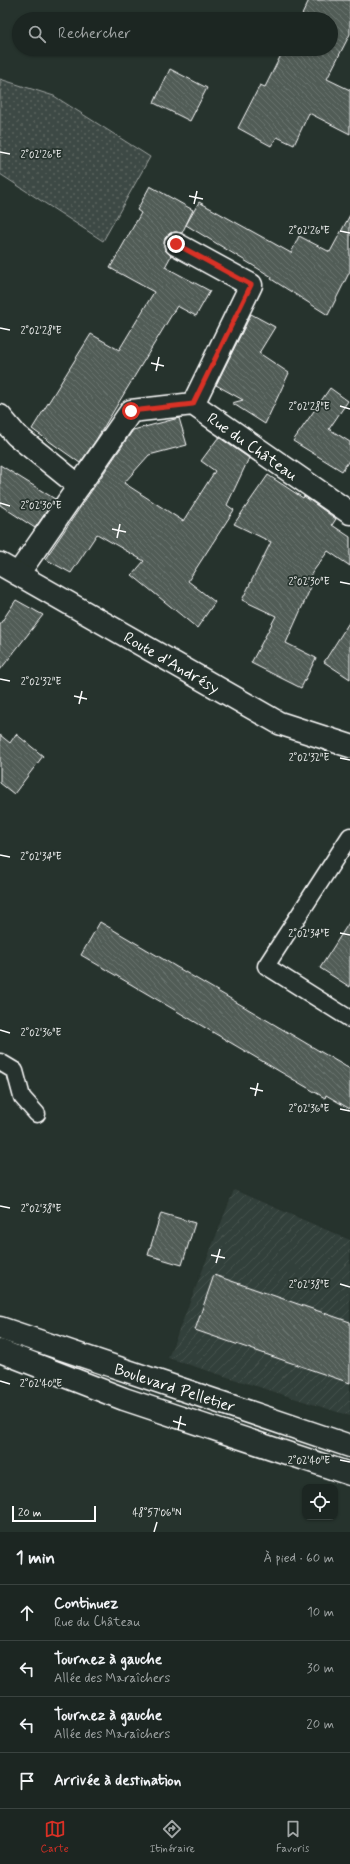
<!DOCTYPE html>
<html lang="fr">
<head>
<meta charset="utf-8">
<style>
  :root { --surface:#1c2622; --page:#252e2a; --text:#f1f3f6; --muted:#a0a5a5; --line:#3a4340; --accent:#d93025 }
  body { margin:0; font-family:Mynerve,sans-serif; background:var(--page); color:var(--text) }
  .controls { position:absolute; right:12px; bottom:12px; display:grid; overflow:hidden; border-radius:8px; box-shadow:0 1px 3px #0004 }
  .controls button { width:36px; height:36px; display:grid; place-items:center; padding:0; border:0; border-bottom:1px solid var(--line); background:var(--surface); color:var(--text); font:20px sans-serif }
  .scale { position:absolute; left:12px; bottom:10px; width:84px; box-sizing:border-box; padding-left:4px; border:2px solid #fff; border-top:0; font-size:11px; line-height:14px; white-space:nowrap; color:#fff; -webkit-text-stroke:3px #26332d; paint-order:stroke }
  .stop { position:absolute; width:12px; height:12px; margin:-9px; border:3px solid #d93025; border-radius:50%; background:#fff }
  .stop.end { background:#d93025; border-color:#fff; box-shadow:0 1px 4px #0008 }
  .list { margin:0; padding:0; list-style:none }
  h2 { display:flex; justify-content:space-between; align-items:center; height:52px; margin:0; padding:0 16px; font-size:17px }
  h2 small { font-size:13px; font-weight:400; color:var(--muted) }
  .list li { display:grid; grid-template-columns:26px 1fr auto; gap:12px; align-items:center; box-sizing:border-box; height:56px; padding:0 16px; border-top:1px solid var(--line) }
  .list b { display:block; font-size:15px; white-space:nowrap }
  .list p { margin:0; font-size:13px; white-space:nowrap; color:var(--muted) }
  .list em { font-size:13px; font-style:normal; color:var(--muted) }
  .icon { flex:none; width:22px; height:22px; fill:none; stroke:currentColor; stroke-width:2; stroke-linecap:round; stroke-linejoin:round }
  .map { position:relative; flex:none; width:350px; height:1532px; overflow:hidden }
  .search { position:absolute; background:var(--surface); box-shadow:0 1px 3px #0004; left:12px; right:12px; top:12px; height:44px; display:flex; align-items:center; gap:10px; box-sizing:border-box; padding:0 14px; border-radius:22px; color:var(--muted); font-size:15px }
  .sheet { height:276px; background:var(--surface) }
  nav { display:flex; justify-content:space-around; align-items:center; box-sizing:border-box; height:56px; border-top:1px solid var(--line); background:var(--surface); font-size:11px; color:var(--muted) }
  nav a { display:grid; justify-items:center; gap:2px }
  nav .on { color:var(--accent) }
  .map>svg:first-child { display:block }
  .industrial { fill:url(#industrial-furrows) }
  .grass { fill:url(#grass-dots); stroke:#9ea4a2 }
  .building { fill:url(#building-back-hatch); stroke:#fff }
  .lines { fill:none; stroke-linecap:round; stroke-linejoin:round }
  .lane-casing { stroke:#fff; stroke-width:19 }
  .street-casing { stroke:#fff; stroke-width:25 }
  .secondary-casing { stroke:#fff; stroke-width:25 }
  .lane { stroke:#26332d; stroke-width:16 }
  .street { stroke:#26332d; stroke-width:22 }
  .secondary { stroke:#26332d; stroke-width:22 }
  .route { stroke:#d93025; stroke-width:5 }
  .ticks { fill:none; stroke:#fff; stroke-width:1.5 }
  .labels { text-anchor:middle; stroke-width:3.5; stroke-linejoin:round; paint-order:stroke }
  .street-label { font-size:16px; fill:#fff; stroke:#26332d }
  .ticks-label { font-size:10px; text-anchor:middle; fill:#fff; stroke:#26332d; stroke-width:3.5; stroke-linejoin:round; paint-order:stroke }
</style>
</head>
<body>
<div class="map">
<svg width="350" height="1532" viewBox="0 0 350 1532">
  <defs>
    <pattern id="industrial-furrows" width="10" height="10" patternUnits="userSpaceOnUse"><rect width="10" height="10" fill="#333f3a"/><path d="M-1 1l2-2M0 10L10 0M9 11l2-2" fill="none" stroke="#47524e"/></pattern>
    <pattern id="grass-dots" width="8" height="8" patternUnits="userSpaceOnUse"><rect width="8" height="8" fill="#3e4944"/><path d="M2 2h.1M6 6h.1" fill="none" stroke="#5b6460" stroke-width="1.8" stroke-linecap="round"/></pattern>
    <pattern id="building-back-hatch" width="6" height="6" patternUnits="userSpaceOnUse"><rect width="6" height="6" fill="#515c57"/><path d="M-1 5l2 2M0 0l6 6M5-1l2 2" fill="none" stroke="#6b7470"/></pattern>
  </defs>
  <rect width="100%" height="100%" fill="#26332d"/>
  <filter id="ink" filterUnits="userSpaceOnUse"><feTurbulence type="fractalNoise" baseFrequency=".025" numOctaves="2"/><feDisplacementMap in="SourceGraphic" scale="8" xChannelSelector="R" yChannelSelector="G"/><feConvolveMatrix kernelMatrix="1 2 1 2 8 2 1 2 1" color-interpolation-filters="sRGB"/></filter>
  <g filter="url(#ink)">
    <polygon class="industrial" points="234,1190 350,1240 350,1416 168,1358"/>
    <polygon class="grass" points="0,79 54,96 150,157 103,241 0,174"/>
    <g class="building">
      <polygon points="309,0 350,0 350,34 327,79 350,90 350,134 309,113 294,145 277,137 271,146 238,128 260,85 265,87 284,49 331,49 331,19 300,19"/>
      <polygon points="170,69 207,88 190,121 154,103"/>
      <polygon points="150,186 193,210 182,233 175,232 170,233 165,238 164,245 165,250 171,256 165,267 210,291 196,316 177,306 96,440 80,463 32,429 91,334 119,350 154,292 110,268 141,213 137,210"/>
      <polygon points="199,202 291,253 299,236 330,252 350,215 350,271 328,315 271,279 272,277 186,225"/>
      <polygon points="251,314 275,327 259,353 289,373 265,424 232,403 243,400 216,385"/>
      <polygon points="330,388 348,401 329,429 350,442 350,459 342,471 293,441"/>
      <polygon points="179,418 187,445 149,455 124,483 183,521 215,471 201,461 218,438 220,438 249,458 227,505 234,510 188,581 215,602 197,628 132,575 144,561 97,534 71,573 45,559 133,430"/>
      <polygon points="0,465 55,499 35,528 0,505"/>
      <polygon points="268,475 303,498 304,496 336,519 332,525 350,537 350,566 328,551 304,584 311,587 286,643 316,658 301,688 251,663 276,616 242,600 271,542 234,524"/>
      <polygon points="16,600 43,615 0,670 0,624"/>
      <polygon points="350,621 350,679 324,662"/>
      <polygon points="16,734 43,756 14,794 0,783 0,735 10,743"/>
      <polygon points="350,921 350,987 320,968"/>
      <polygon points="100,922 350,1069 350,1109 326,1095 325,1098 81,955"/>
      <polygon points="161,1213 195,1223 182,1265 148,1255"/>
      <polygon points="214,1275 350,1322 350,1383 195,1330"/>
    </g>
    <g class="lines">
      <defs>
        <g id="lane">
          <polyline points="350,836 266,966 350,1019"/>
          <polyline points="0,1062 15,1071 22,1097 37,1114"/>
        </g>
        <g id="street">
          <polyline points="176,244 251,285 193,404"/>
          <polyline points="0,416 16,435 79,486"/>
          <polyline points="18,574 131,411 193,404 350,513"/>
        </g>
        <g id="secondary">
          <polyline points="0,564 279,723 350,746"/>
          <polyline points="0,1328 350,1446"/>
          <polyline points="0,1351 124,1399 350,1474"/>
        </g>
      </defs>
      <use href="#lane" class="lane-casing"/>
      <use href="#street" class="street-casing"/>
      <use href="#secondary" class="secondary-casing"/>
      <use href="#lane" class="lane"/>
      <use href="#street" class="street"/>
      <use href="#secondary" class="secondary"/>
    </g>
  </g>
  <g class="lines" filter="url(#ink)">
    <polyline class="route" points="131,411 193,404 251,285 176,244"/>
  </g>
  <path class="ticks" d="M0,152L10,154M189,196L203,199M194,204L197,191M340,231L350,233M0,328L10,330M151,363L164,366M156,371L159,357M340,406L350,409M0,503L10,506M112,529L126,532M117,538L120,524M340,582L350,584M0,679L10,681M74,696L87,699M79,704L82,691M340,758L350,760M0,855L10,857M340,933L350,935M0,1030L10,1033M250,1088L263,1091M255,1096L258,1083M340,1109L350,1111M0,1206L10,1208M211,1255L225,1258M216,1263L220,1249M340,1284L350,1287M0,1381L10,1384M173,1421L186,1425M178,1430L181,1416M340,1460L350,1462M154,1532L157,1522"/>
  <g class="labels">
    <g class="street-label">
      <text transform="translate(253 446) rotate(35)" y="6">Rue du Château</text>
      <text transform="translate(172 662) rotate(30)" y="6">Route d'Andrésy</text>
      <text transform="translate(175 1387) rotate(18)" y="6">Boulevard Pelletier</text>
    </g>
  </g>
  <g class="ticks-label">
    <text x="41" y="158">2°02'26"E</text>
    <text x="309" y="234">2°02'26"E</text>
    <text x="41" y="334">2°02'28"E</text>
    <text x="309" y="410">2°02'28"E</text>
    <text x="41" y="509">2°02'30"E</text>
    <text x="309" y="585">2°02'30"E</text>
    <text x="41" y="685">2°02'32"E</text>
    <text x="309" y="761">2°02'32"E</text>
    <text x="41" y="860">2°02'34"E</text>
    <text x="309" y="937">2°02'34"E</text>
    <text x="41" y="1036">2°02'36"E</text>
    <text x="309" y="1112">2°02'36"E</text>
    <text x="41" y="1212">2°02'38"E</text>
    <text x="309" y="1288">2°02'38"E</text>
    <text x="41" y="1387">2°02'40"E</text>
    <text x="309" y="1464">2°02'40"E</text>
    <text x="157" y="1516">48°57'06"N</text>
  </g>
</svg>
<div class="controls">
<button><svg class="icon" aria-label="locate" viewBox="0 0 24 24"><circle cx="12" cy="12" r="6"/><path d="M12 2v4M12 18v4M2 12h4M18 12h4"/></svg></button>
</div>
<div class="scale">20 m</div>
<div class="stop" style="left:131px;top:411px"></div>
<div class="stop end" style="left:176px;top:244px"></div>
<div class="search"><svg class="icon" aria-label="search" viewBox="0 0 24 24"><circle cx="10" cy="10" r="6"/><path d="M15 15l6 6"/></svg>Rechercher</div>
</div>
<section class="sheet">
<h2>1 min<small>À pied · 60 m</small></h2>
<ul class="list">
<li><svg class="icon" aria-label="ahead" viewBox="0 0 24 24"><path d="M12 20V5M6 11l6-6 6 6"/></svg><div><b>Continuez</b><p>Rue du Château</p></div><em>10 m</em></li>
<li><svg class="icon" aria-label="left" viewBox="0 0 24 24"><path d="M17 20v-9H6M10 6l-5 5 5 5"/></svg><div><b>Tournez à gauche</b><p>Allée des Maraîchers</p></div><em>30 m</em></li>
<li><svg class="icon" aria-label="left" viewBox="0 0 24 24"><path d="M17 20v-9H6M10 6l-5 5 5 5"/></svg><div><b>Tournez à gauche</b><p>Allée des Maraîchers</p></div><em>20 m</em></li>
<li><svg class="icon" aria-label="arrive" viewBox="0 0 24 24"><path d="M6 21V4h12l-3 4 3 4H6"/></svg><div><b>Arrivée à destination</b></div></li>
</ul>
</section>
<nav>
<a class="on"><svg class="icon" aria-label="map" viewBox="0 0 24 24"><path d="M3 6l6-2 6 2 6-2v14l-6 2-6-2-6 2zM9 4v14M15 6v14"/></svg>Carte</a>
<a><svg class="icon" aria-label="directions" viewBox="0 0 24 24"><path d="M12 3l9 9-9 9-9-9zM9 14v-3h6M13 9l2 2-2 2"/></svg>Itinéraire</a>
<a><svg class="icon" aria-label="saved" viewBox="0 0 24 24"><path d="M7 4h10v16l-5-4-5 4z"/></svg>Favoris</a>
</nav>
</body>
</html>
